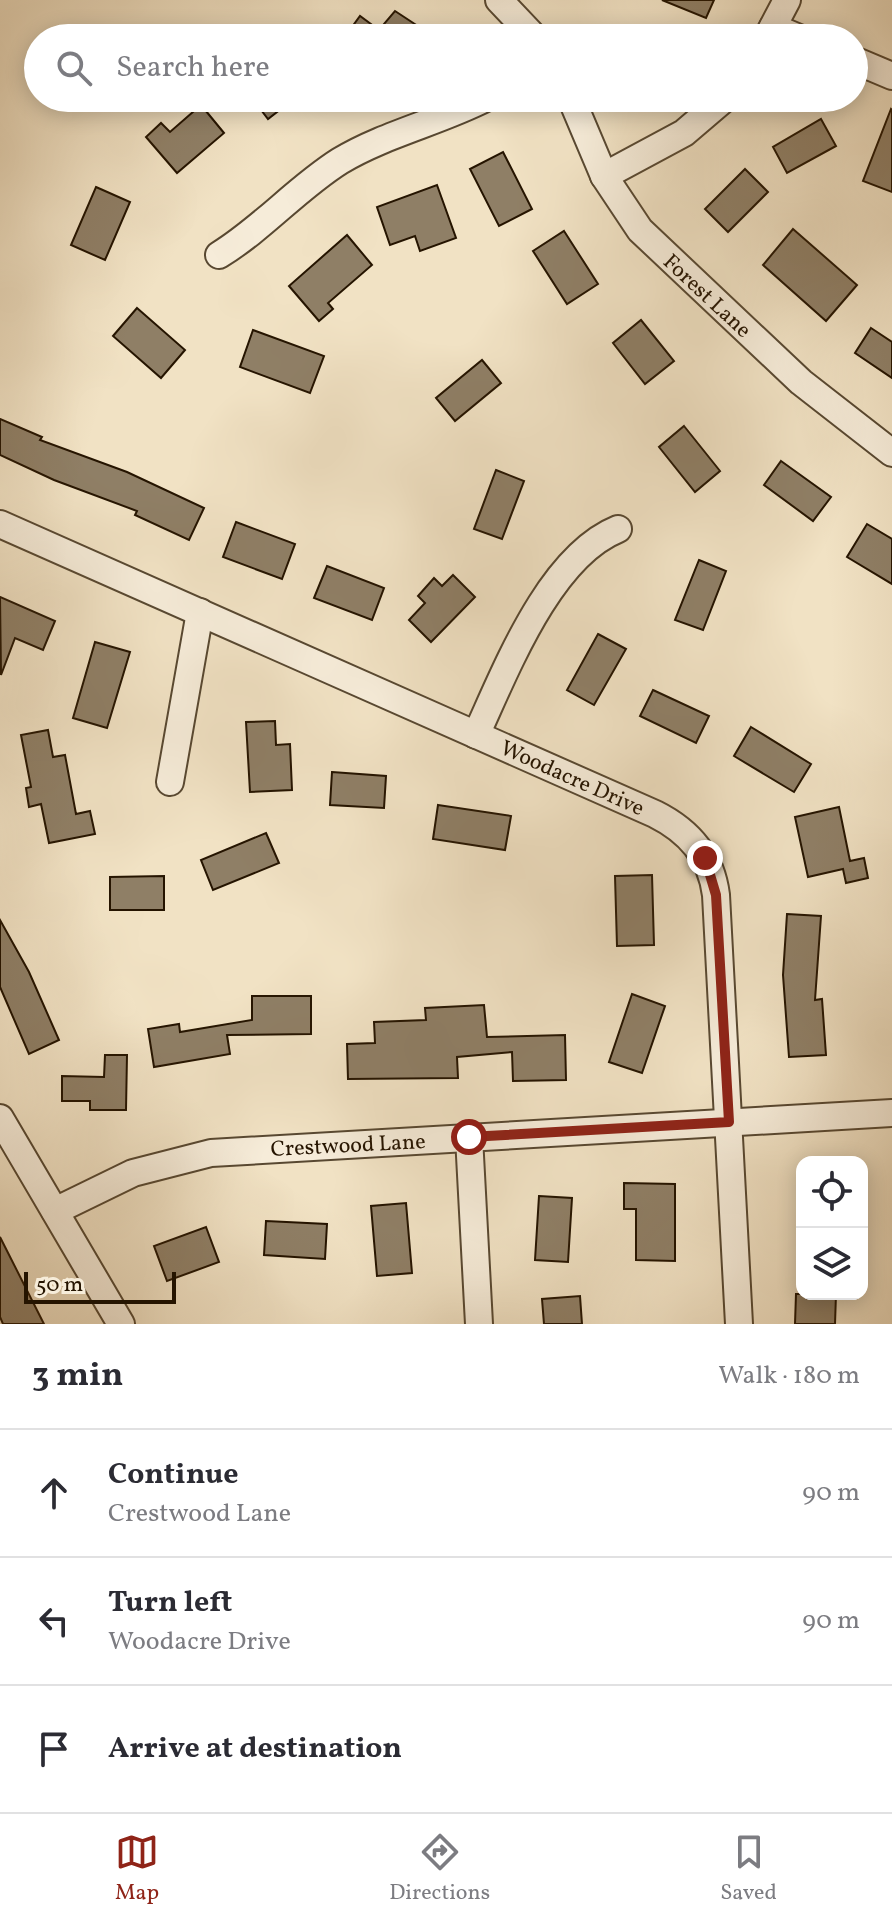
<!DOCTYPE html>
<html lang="en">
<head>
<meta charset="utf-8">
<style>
  :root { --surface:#fff; --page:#f7f7f7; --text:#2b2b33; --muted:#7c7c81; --line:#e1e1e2; --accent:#8f2418 }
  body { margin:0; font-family:Vollkorn,serif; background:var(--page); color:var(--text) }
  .controls { position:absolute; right:24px; bottom:24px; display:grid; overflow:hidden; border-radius:16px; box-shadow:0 4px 20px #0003 }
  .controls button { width:72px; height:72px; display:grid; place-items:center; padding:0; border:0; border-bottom:2px solid var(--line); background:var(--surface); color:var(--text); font:40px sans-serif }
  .scale { position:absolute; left:24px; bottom:20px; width:152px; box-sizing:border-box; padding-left:8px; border:4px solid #251400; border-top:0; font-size:22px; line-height:28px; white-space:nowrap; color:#251400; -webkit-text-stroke:6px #f6ecd9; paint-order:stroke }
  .stop { position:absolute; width:24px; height:24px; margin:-18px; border:6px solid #8f2418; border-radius:50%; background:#fff }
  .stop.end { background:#8f2418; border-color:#fff; box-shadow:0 2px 8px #0008 }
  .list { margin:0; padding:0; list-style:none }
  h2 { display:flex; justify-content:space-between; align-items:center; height:104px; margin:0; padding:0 32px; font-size:34px }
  h2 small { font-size:26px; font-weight:400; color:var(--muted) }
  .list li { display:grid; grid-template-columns:52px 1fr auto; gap:24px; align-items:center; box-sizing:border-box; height:128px; padding:0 32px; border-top:2px solid var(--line) }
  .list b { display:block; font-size:30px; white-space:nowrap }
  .list p { margin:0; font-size:26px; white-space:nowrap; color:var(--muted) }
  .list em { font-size:26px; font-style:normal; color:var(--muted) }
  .icon { flex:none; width:44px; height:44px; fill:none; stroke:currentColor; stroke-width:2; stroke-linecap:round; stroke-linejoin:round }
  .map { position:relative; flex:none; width:892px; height:1324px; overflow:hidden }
  .search { position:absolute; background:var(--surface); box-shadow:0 4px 20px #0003; left:24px; right:24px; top:24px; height:88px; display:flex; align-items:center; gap:20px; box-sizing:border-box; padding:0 28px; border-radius:44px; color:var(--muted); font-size:30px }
  .sheet { height:488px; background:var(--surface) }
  nav { display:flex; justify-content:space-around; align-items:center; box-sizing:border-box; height:112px; border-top:2px solid var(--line); background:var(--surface); font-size:22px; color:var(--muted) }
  nav a { display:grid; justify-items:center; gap:4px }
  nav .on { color:var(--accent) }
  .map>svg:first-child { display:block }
  .building { fill:#8f7f66; stroke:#251400; stroke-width:2 }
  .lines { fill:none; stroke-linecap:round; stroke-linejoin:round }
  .minor-casing { stroke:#584831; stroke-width:30 }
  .minor { stroke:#f6ecd9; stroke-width:26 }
  .route { stroke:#8f2418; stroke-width:10 }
  .labels { text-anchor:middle; stroke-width:6; stroke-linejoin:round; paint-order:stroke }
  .street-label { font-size:22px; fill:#251400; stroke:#f6ecd9 }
</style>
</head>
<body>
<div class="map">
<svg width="892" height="1324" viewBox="0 0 892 1324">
  <rect width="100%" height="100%" fill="#f1e2c4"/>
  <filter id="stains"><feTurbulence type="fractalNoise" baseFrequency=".0025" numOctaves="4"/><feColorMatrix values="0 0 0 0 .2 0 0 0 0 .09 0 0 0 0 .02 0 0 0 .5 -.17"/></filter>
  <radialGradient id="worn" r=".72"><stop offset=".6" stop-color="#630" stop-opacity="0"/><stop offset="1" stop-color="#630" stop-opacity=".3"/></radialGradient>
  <g class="building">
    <polygon points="662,0 714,0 706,18"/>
    <polygon points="395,11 436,38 344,38 360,16 379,30"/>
    <polygon points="252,98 295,98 268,119"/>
    <polygon points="201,105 224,133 177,173 146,137 161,123 170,132"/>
    <polygon points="891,109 892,110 892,192 863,181"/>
    <polygon points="821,119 836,146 787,173 773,147"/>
    <polygon points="503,152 532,209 499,226 470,169"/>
    <polygon points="745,169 768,192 728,232 705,209"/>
    <polygon points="437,185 456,238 420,251 415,236 390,245 377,207"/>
    <polygon points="96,187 130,202 105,260 71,245"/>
    <polygon points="793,229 857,285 826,321 763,265"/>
    <polygon points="564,231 598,284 567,304 533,251"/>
    <polygon points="347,235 372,265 328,303 333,309 319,321 289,286"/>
    <polygon points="137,308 185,350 161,378 113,336"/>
    <polygon points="641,320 674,361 645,384 613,343"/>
    <polygon points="871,328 892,342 892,378 855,353"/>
    <polygon points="253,330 324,356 310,393 240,367"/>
    <polygon points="482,360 501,383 455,421 436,398"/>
    <polygon points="0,419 42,437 40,440 127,472 204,508 189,540 135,515 137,511 54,480 0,455"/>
    <polygon points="684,426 720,471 695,492 659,447"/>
    <polygon points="781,461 831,497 813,521 764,485"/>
    <polygon points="496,470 524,481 502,539 474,529"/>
    <polygon points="236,522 295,544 282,579 223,557"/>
    <polygon points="867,524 892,539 892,584 847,557"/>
    <polygon points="699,560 726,571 703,630 675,620"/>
    <polygon points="327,566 384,588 372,620 314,598"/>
    <polygon points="453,575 475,597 431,642 409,620 425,603 418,596 434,578 442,586"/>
    <polygon points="0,597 55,621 43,650 15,638 1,675"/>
    <polygon points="598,634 626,649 594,705 567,690"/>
    <polygon points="95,642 130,652 107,728 73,718"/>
    <polygon points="653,690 709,716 696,743 640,716"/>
    <polygon points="275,721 276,745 290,744 292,790 250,792 246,722"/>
    <polygon points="751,727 811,764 794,792 734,756"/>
    <polygon points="48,730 53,757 65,755 76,814 90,811 95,834 49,843 41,804 29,807 26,788 31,787 21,735"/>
    <polygon points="332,772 386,776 384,808 330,805"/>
    <polygon points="438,805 511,816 505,850 433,839"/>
    <polygon points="839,807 850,861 864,858 868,878 846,883 843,869 808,877 795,817"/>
    <polygon points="266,833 279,863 213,890 201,860"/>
    <polygon points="652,875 654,945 617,946 615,876"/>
    <polygon points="164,876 164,910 110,910 110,877"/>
    <polygon points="787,914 821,916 815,1000 822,999 826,1055 789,1057 783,975"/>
    <polygon points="0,920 29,972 59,1040 29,1054 0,987"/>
    <polygon points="632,994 665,1006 642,1073 609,1062"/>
    <polygon points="252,996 311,996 311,1034 227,1035 230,1054 154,1067 148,1029 179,1024 180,1032 252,1020"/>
    <polygon points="484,1005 487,1037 565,1035 566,1080 513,1081 512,1052 457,1057 458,1078 348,1079 347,1044 375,1043 374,1022 426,1020 425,1008"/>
    <polygon points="105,1055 127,1055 126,1110 90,1110 90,1101 62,1101 62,1076 104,1077"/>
    <polygon points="624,1183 675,1184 675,1261 636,1260 636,1209 624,1209"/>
    <polygon points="539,1196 572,1198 568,1262 535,1260"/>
    <polygon points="406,1203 412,1273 377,1276 371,1206"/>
    <polygon points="266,1221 327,1224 325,1259 264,1255"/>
    <polygon points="206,1227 219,1262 167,1281 154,1246"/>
    <polygon points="0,1237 44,1324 3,1324 0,1317"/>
    <polygon points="796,1294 836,1294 835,1324 795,1324"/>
    <polygon points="580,1296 582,1324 544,1324 542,1299"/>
  </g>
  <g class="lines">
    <defs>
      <g id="minor">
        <polyline points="499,0 535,38"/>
        <polyline points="773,27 799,38"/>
        <polyline points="767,38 787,0"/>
        <polyline points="854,60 892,76"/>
        <polyline points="571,98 604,176 640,230 801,382 892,453"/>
        <polyline points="604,176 684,133 725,98"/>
        <path d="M219,255C263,228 297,188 340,161C385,134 439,122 486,98"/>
        <path d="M0,524L655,814C689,831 711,856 716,895L739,1324"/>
        <path d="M476,735C506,670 549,557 618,529"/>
        <polyline points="170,782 200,612"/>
        <polyline points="0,1118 121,1324"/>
        <polyline points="469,1137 479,1324"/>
        <polyline points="55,1211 133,1173 211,1153 892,1113"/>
      </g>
    </defs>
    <use href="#minor" class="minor-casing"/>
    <use href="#minor" class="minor"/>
  </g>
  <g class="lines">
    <polyline class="route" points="469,1137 729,1122 716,895 705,858"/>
  </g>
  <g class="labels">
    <g class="street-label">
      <text transform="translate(708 295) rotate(43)" y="8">Forest Lane</text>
      <text transform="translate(573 777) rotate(24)" y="8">Woodacre Drive</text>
      <text transform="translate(348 1144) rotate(-3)" y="8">Crestwood Lane</text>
    </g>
  </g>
  <rect width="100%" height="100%" filter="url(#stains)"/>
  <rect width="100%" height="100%" fill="url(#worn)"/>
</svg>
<div class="controls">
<button><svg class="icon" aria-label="locate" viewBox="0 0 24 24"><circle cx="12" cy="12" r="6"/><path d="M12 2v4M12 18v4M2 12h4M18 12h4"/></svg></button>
<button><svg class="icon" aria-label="layers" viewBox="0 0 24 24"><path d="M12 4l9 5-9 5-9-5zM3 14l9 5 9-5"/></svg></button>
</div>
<div class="scale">50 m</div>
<div class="stop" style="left:469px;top:1137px"></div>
<div class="stop end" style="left:705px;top:858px"></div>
<div class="search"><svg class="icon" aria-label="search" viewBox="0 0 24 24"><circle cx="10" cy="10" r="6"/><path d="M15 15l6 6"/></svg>Search here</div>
</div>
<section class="sheet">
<h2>3 min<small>Walk · 180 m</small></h2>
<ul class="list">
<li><svg class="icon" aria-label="ahead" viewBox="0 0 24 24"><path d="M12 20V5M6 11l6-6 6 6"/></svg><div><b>Continue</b><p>Crestwood Lane</p></div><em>90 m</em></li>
<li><svg class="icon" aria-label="left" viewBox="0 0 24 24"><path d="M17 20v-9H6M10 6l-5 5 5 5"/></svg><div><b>Turn left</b><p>Woodacre Drive</p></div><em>90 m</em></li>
<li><svg class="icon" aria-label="arrive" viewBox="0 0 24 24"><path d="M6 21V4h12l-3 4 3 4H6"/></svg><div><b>Arrive at destination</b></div></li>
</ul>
</section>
<nav>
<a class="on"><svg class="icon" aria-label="map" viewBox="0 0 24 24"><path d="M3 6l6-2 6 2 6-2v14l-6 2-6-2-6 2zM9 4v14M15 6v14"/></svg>Map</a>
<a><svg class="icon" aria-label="directions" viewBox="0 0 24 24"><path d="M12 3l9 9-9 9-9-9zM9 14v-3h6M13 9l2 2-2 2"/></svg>Directions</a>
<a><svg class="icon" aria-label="saved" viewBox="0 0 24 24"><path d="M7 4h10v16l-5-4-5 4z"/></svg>Saved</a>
</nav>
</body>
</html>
